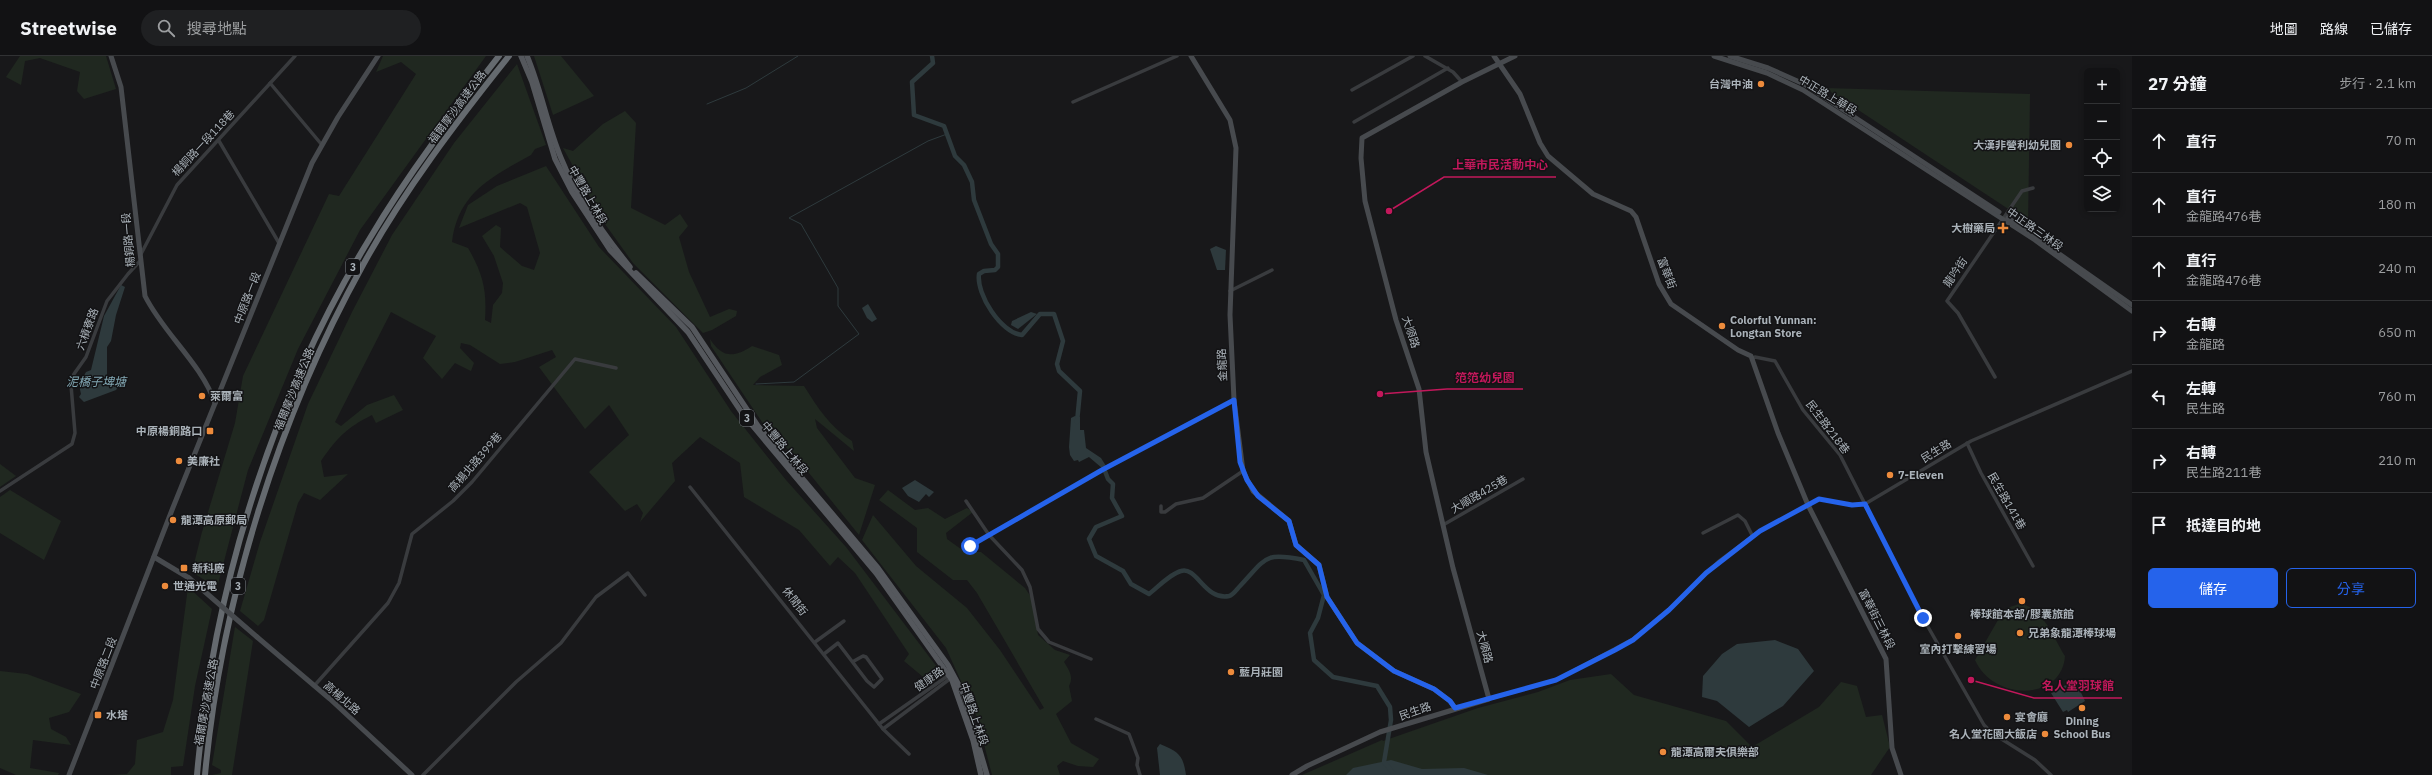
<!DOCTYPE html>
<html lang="zh-TW">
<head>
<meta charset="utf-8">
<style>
  :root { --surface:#121214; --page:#1f2022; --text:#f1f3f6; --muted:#9c9ea0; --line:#313234; --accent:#2563eb }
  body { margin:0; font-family:"IBM Plex Sans","Noto Sans TC",sans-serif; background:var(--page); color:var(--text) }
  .controls { position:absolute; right:12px; top:12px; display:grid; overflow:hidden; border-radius:6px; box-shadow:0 2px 6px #0003 }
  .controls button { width:36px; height:36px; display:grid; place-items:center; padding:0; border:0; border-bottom:1px solid var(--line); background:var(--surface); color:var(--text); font:20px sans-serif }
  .stop { position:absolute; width:12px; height:12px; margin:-9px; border:3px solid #2563eb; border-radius:50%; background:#fff }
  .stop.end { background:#2563eb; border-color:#fff; box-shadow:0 1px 4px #0008 }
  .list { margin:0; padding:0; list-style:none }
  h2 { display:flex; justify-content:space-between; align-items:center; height:52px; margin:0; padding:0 16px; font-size:17px }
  h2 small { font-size:13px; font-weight:400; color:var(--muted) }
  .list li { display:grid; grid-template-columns:26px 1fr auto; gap:12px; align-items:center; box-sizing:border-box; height:64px; padding:0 16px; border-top:1px solid var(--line) }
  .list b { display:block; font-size:15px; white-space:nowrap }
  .list p { margin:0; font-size:13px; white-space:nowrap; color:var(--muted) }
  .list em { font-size:13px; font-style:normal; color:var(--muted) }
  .actions { display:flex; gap:8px; padding:12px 16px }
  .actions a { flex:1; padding:9px 0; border:1px solid var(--accent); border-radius:6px; text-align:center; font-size:14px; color:var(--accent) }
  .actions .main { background:var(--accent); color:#fff }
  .icon { flex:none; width:22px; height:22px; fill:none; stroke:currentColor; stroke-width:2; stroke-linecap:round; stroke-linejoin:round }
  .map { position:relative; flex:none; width:2132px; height:719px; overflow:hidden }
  header { display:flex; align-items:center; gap:24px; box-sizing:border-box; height:56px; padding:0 20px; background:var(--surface); border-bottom:1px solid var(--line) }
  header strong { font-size:19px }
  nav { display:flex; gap:22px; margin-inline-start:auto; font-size:14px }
  .search { width:280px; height:36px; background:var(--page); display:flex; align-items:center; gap:10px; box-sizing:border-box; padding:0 14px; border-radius:22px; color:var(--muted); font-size:15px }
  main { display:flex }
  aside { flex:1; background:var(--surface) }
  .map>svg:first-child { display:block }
  .green { fill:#202820 }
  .water { fill:#2e3a3d }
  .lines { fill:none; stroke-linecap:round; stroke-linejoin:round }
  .stream { stroke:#2e3a3d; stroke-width:1 }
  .canal { stroke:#2e3a3d; stroke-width:4.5 }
  .street { stroke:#393b3e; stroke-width:3.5 }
  .secondary { stroke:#474a4e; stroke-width:5 }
  .primary { stroke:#55585d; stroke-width:5.5 }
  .highway { stroke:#656a6f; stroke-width:6 }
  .secondary-bridge { stroke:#474a4e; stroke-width:5 }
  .route { stroke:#2563eb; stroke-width:5 }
  .poi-dot { fill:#ed8b3c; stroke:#131315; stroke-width:1.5 }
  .labels { text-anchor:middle; stroke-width:3; stroke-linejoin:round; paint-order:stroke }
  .shield { fill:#131315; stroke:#7d8288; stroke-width:1 }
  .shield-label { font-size:10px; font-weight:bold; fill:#aab2b9 }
  .poi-label { font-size:11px; font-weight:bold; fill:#aab2b9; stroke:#131315; text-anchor:start }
  .street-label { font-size:11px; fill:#aab2b9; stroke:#131315 }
  .water-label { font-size:12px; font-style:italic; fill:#82a7b3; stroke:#131315 }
  .leader { fill:none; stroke:#c2185b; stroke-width:1.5 }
  .callout-dot { fill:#c2185b; stroke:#131315; stroke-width:1.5 }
  .callout-label { font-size:12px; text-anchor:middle; font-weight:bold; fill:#c2185b; stroke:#131315; stroke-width:3; stroke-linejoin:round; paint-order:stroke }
</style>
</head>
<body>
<header>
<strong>Streetwise</strong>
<div class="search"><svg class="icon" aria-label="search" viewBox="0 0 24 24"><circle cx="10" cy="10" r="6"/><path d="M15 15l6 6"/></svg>搜尋地點</div>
<nav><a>地圖</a><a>路線</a><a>已儲存</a></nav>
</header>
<main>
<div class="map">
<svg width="2132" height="719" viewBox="0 0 2132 719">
  <rect width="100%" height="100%" fill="#18181a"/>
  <g class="green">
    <polygon points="20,0 106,0 116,33 84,43 77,35 80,16 40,2 25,5 21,29 6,21"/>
    <polygon points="383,0 486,0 360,174 298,293 248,414 217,532 192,516 202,476 235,367 243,320 329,138 339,140 416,18 401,6 376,16"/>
    <polygon points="534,0 561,0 594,40 553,59"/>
    <path d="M517,8L546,89L535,93L531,99C491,121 458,137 452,186L468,192C483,218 487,234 485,264L491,267L493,249L502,237L503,227L494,200L482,180L496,169L501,172L500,191L522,210L534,214L540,197L527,151L520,147L459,172L468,149L497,130L546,110L599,191L676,271L731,355L786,424L846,491L940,615L928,625L904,605L909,598L855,517L838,501L830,510L799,474L744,441L740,407L700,381L672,407L675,425L640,466L643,457L637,448L625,455L589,416L629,379L609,349L585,373L539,311L556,301L552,294L515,306L500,308L470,289L461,287L460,292L474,307L471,315L455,307L442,323L423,302L436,280L391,256L335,366L341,370L367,349L394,339L403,354L376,367L372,359C346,372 337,382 321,405L324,421L348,418L320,444L304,437L298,447L264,564L258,570L240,555L260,486L308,348L352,256L392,179L454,87Z"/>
    <polygon points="1825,32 2030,38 2028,166"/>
    <polygon points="625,55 636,67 631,152 665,169 680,158 688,170 679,181 689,216 710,261 729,253 737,255 736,260 712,274 703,277 633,207 605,168 563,92 573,95 603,68"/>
    <path d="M710,283C722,302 734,302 752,290L779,299L782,309L760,321L753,329L804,330C818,352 830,371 852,385L854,395L815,363L817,372L855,422L875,429L859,479L809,417L778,382L779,378L771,371L766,372L711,290Z"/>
    <polygon points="0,408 16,420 0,431"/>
    <polygon points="10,434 61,465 44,504 0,477 0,441"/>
    <path d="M888,434L915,454L928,452L945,463L967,452L973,456L946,477L947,483L965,496H981L1025,532L1031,541L1038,579L1055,594L1070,599L1064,606C1069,614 1074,621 1069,630L1072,645L1056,658L1071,687L1099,703L1093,711L1078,710L1063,705L1057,710L1060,719H992L977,661L946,592L862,484L873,459L916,510L967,552L1000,594L1040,654L1044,652L977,537L967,524H953L917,496V472L879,444Z"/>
    <polygon points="188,531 212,553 195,630 183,710 171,711 171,719 111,719 127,718 135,708 137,684 163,676 173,644"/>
    <path d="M2019,548C2042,549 2054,583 2065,600C2062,645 1994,646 1975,604L2002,557L2007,552Z"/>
    <polygon points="235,571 253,585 232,719 212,719 221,717 221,714 212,709"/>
    <polygon points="0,615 27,618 81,638 69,656 49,662 51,673 66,681 71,689 33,684 30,712 59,717 58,719 16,719 0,712"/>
    <polygon points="1611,618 1634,639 1726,665 1752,691 1819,651 1841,626 1857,630 1866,661 1882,659 1890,691 1871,719 1302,719 1382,684 1383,685 1478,652 1538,636 1570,624"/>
  </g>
  <g class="water">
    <polygon points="1216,190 1226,194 1225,214 1217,214 1210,193"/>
    <polygon points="121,229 125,231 116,259 111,285 107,291 107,321 118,331 116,334 84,346 79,341 81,338 79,329 86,316 91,314 104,260"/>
    <polygon points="868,248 877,263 872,266 867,262 862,252"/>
    <polygon points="1031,256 1037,258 1018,273 1011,269 1012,265"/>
    <polygon points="1075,360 1080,361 1080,374 1084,374 1086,392 1101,402 1106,410 1102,412 1089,401 1079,406 1078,404 1074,405 1070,399 1069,391 1071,362"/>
    <polygon points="915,424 934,436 929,441 926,438 919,446 908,440 902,432"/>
    <polygon points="1775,584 1798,593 1814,615 1783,650 1749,671 1717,645 1702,641 1703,620 1722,598 1737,588"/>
    <polygon points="2075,624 2085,645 2068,656 2067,654 2063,656 2051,637"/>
    <path d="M1160,688C1179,696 1183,699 1186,719H1160L1157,692Z"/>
    <polygon points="1391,704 1422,713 1464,712 1488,719 1346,719 1353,712"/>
  </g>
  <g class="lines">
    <g class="stream">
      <polyline points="707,48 746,32 798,0"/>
      <polyline points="756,328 794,326 859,278 838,250 838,232 801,168 789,162 928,85 947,78"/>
    </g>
    <g class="canal">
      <path d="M932,0L933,7L912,26L914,59L944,70L955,100L964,109L972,126L974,144L991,188L998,198V211L995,214L984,215L979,218C976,238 1001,277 1022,279L1040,258H1054L1063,285L1057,308L1059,315L1080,335L1077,366"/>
      <path d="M1103,410L1108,423L1113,428L1112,442L1122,460L1096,471L1089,483L1096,500L1123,515L1131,528L1149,538C1158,531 1170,518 1181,515C1197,510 1205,545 1229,540C1233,539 1237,533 1240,530C1267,501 1264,496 1304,504L1324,539L1318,562L1310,577L1314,604L1333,621L1377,630L1390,651L1391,664L1384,706L1395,719"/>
    </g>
    <g class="street">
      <polyline points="1425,0 1453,16 1462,26"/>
      <polyline points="270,27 322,89"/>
      <polyline points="1352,34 1413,0"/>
      <polyline points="1073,46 1177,0"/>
      <polyline points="1354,66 1448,12"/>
      <polyline points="219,85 279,187"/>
      <polyline points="141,198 177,129 295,0"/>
      <polyline points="1230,235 1272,214"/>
      <polyline points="1752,303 1755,301 1775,305 1803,354 1840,399 1923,562 1984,669 1992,677 2035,704 2051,719"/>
      <polyline points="1995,321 1958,257 1947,245 2022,135 2033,132"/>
      <polyline points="1967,387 1981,417 2033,510"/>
      <polyline points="690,431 883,673 909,698"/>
      <polyline points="0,435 72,388 75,377 71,329 74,318 86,301 107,245 128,218 140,205"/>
      <polyline points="966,445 989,479 1022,514 1030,531 1038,573 1049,586 1091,603"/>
      <polyline points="1161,450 1161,456 1165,456 1176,448 1203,442 1243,415"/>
      <polyline points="1443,469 1523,423"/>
      <polyline points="1703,477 1738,459 1745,465 1753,481"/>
      <polyline points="970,490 1102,414 1234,344"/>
      <polyline points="815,586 844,565"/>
      <polyline points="824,598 838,587 867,625 874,631 882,623 866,601 863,600 854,605"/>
      <polyline points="314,630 388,547 399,527 412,478 453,445 472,426 575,303 616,312"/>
      <polyline points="1489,643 1556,624 1633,583 1680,544 1718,506 1760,475 1808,449 1819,443 1852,449 1865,448 1971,385 2132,315"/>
      <polyline points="1096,663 1129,678 1138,702 1137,709 1140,719"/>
      <polyline points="879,668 949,619"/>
      <polyline points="883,673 951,622"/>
      <polyline points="423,719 516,626 561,587 596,541 628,517 645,539"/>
    </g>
    <g class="secondary">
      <path d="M111,0L121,31L145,240C164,278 201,307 215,347"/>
      <polyline points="1191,0 1230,64 1236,92 1230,259 1234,344 1243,415 1253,435 1289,465 1296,489 1319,509 1327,541 1357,587 1394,615 1434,633 1450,645 1455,652"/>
      <polyline points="1494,0 1520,38 1540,87 1548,100 1593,138 1631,155 1636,161 1659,228 1671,248 1738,294 1751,300 1778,377 1808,449 1886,603 1892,692 1901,719"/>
      <polyline points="1714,0 1767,17 1803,34 2035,184 2132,255"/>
      <polyline points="1730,0 1768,12 1804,28 1999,156"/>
      <polyline points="2008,162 2132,249"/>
      <polyline points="154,501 189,522"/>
      <polyline points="257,581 330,643 412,719"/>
      <polyline points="69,719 172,454 312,107 338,61 378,0"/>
      <polyline points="1292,719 1307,710 1380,676 1489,643 1453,512 1426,396 1419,333 1396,264 1365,145 1361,102 1362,82 1462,26 1515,0"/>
    </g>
    <g class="primary">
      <polyline points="521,0 532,26 555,103 572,136 610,194 688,276 742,357 876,517 952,624 973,684 981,719"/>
      <path d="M527,0C541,33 547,69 561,102C576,139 605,180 630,211"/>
      <polyline points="636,217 692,271 758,370 878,512 948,609 963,637 987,719"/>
    </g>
    <g class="highway">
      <path d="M197,719C213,532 272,342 370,182C408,118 453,59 499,0"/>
      <path d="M205,719C221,545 278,362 363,209C403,136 457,65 509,0"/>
    </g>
    <polyline class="secondary-bridge" points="189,522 257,581"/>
  </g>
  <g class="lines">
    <polyline class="route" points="970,490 1102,414 1234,344 1240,406 1247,424 1258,440 1289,465 1296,489 1319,509 1327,541 1357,587 1394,615 1434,633 1450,645 1455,652 1556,624 1615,594 1633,584 1669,554 1706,517 1760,475 1819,443 1852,449 1865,448 1923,562"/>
  </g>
  <g class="poi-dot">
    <circle cx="1761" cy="28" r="4"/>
    <circle cx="2069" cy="89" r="4"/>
    <path d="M2001 166h4v4h4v4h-4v4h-4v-4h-4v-4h4z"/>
    <circle cx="1722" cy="270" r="4"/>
    <circle cx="202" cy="340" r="4"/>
    <rect x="206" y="371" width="8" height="8" rx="2"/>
    <circle cx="179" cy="405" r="4"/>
    <circle cx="1890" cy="419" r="4"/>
    <circle cx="173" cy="464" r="4"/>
    <rect x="180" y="508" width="8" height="8" rx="2"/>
    <circle cx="165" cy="530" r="4"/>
    <circle cx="2022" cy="545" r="4"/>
    <circle cx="2020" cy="577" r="4"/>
    <circle cx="1958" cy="580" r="4"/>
    <circle cx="1231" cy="616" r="4"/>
    <circle cx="2082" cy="652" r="4"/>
    <rect x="94" y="655" width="8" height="8" rx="2"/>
    <circle cx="2007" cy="661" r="4"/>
    <circle cx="2045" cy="678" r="4"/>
    <circle cx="1663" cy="696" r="4"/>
  </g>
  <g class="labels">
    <g class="shield">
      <rect x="346" y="203" width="14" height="16" rx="3"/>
      <rect x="740" y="354" width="14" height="16" rx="3"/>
      <rect x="231" y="522" width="14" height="16" rx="3"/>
    </g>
    <g class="shield-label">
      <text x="353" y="215">3</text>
      <text x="747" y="366">3</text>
      <text x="238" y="534">3</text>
    </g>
    <g class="poi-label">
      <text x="1753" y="32" text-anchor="end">台灣中油</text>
      <text x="2061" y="93" text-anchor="end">大漢非營利幼兒園</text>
      <text x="1995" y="176" text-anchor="end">大樹藥局</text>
      <text x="1730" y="268">Colorful Yunnan:<tspan x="1730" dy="13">Longtan Store</tspan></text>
      <text x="210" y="344">萊爾富</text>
      <text x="202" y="379" text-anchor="end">中原楊銅路口</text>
      <text x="187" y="409">美廉社</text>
      <text x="1898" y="423">7-Eleven</text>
      <text x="181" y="468">龍潭高原郵局</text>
      <text x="192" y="516">新科廠</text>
      <text x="173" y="534">世通光電</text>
      <text x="2022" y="562" text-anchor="middle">棒球館本部/膠囊旅館</text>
      <text x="2028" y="581">兄弟象龍潭棒球場</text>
      <text x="1958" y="597" text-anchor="middle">室內打擊練習場</text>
      <text x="1239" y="620">藍月莊園</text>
      <text x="106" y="663">水塔</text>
      <text x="2015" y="665">宴會廳</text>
      <text x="2082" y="669" text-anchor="middle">Dining<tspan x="2082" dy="13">School Bus</tspan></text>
      <text x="2037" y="682" text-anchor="end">名人堂花園大飯店</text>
      <text x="1671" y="700">龍潭高爾夫俱樂部</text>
    </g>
    <g class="street-label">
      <text transform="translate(1828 39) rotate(31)" y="4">中正路上華段</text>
      <text transform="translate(457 51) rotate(-53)" y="4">福爾摩沙高速公路</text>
      <text transform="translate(203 87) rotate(-47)" y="4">楊銅路一段118巷</text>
      <text transform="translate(588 139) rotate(60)" y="4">中豐路上林段</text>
      <text transform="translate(2035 173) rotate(35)" y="4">中正路三林段</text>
      <text transform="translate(128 184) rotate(-95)" y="4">楊銅路一段</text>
      <text transform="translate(1955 216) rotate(-56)" y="4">龍吟街</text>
      <text transform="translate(1667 217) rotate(69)" y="4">富華街</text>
      <text transform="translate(247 242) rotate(-69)" y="4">中原路一段</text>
      <text transform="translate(87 273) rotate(-70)" y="4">六槓寮路</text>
      <text transform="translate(1411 276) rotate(72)" y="4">大順路</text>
      <text transform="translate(1222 309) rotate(-93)" y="4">金龍路</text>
      <text transform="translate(294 333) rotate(-68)" y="4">福爾摩沙高速公路</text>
      <text transform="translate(1828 371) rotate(53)" y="4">民生路218巷</text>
      <text transform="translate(785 392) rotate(50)" y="4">中豐路上林段</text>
      <text transform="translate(1936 395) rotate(-31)" y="4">民生路</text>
      <text transform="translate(475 406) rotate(-49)" y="4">高楊北路399巷</text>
      <text transform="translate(1479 438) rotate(-30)" y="4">大順路425巷</text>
      <text transform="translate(2007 445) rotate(60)" y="4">民生路141巷</text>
      <text transform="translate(795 545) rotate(52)" y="4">休閒街</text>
      <text transform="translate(1877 563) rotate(63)" y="4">富華街三林段</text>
      <text transform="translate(1485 591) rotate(75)" y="4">大順路</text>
      <text transform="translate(103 607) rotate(-69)" y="4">中原路二段</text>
      <text transform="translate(929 623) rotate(-35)" y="4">健康路</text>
      <text transform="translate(342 642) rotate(41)" y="4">高楊北路</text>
      <text transform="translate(206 646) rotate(-80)" y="4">福爾摩沙高速公路</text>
      <text transform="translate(1415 655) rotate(-19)" y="4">民生路</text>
      <text transform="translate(974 658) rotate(71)" y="4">中豐路上林段</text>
    </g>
    <g class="water-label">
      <text x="96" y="330">泥橋子埤塘</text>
    </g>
  </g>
  <path class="leader" d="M1389 155L1444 121H1556M1380 338L1447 333H1523M1971 624L2034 642H2122"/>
  <g class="callout-dot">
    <circle cx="1389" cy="155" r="4"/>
    <circle cx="1380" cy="338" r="4"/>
    <circle cx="1971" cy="624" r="4"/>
  </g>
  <g class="callout-label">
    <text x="1500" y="113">上華市民活動中心</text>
    <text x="1485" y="326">笵笵幼兒園</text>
    <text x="2078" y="634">名人堂羽球館</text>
  </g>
</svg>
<div class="controls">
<button>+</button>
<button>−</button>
<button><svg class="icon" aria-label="locate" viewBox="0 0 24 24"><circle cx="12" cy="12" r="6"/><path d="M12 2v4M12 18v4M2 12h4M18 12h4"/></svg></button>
<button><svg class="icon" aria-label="layers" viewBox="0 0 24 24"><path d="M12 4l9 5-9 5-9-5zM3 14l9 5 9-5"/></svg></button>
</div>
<div class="stop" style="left:970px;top:490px"></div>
<div class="stop end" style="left:1923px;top:562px"></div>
</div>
<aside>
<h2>27 分鐘<small>步行 · 2.1 km</small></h2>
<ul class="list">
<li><svg class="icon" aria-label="ahead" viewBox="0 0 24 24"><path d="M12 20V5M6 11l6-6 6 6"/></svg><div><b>直行</b></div><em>70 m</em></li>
<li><svg class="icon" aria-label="ahead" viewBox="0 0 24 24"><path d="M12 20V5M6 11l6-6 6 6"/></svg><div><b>直行</b><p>金龍路476巷</p></div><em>180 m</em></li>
<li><svg class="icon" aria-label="ahead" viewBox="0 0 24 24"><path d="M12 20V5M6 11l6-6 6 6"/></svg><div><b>直行</b><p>金龍路476巷</p></div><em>240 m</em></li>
<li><svg class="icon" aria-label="right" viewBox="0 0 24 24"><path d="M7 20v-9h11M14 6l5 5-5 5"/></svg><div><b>右轉</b><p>金龍路</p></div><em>650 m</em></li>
<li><svg class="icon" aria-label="left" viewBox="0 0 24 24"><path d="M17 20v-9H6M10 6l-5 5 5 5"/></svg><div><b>左轉</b><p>民生路</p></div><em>760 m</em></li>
<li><svg class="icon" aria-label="right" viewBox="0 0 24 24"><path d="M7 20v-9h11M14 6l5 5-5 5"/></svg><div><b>右轉</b><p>民生路211巷</p></div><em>210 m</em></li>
<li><svg class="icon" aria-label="arrive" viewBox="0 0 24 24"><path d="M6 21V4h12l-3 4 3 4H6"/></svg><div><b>抵達目的地</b></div></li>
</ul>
<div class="actions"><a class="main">儲存</a><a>分享</a></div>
</aside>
</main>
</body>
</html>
